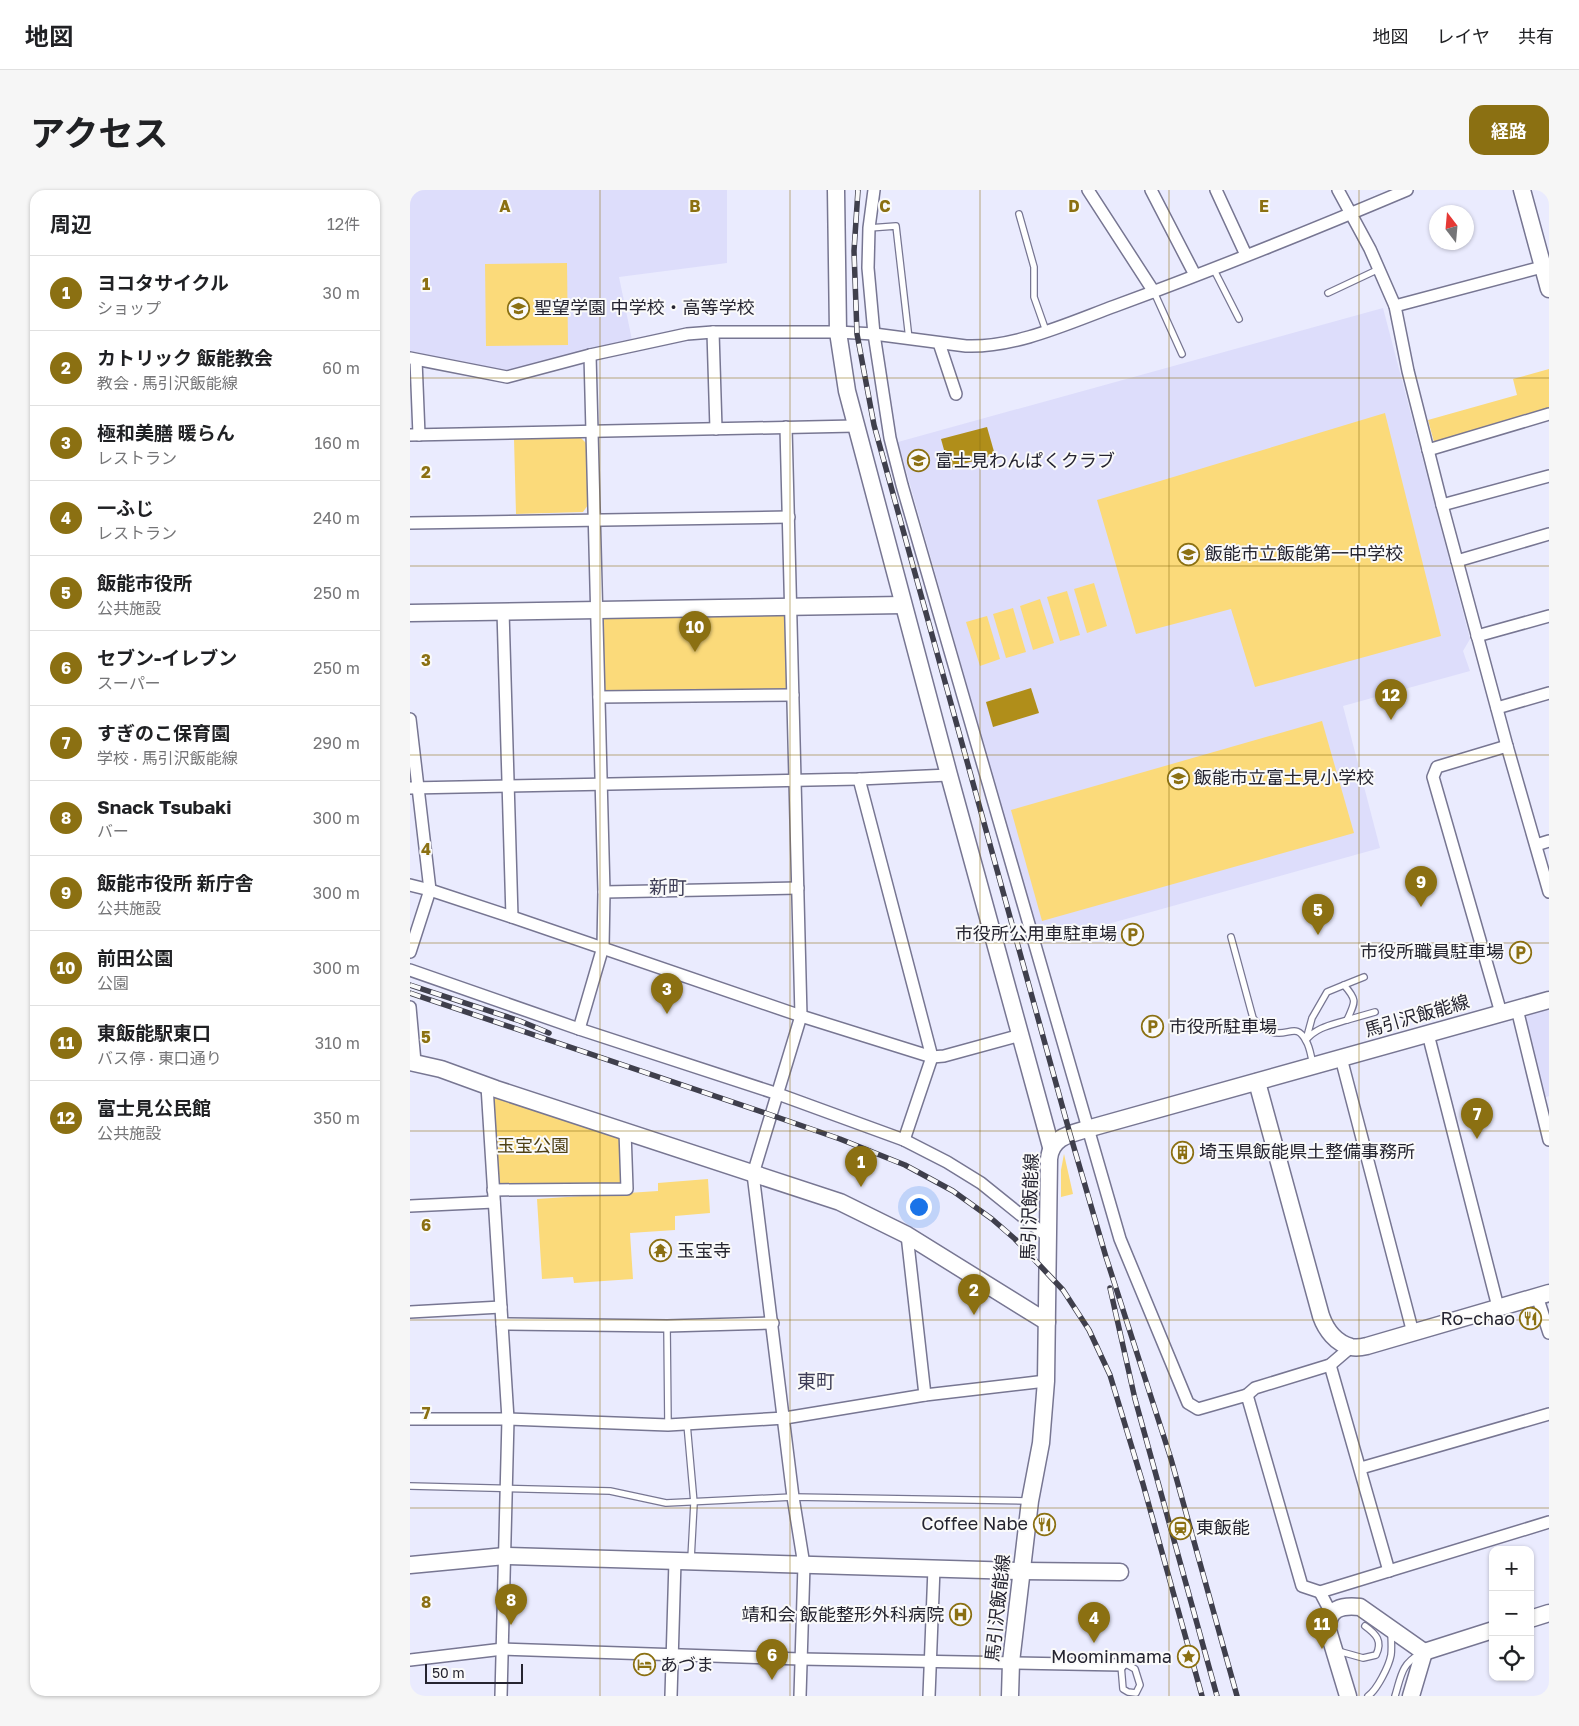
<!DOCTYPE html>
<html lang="ja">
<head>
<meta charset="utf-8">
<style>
  :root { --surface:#fff; --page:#f6f6f6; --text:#202124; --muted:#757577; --line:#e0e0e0; --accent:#8b7012 }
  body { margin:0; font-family:"Golos Text","Noto Sans JP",sans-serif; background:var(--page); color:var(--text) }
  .controls { position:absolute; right:15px; bottom:15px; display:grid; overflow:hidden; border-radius:10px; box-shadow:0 1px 4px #0004 }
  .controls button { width:45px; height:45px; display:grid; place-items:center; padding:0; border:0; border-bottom:1px solid var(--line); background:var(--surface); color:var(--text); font:25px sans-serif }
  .compass { position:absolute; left:1019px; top:15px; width:45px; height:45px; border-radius:50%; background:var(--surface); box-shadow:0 1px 4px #0004; rotate:344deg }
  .scale { position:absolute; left:15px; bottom:12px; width:98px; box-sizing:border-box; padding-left:5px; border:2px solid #252430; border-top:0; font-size:14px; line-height:18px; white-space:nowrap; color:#252430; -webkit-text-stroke:4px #fafafa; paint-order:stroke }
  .you { position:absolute; left:508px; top:1016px; width:18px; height:18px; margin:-12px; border:4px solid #fff; border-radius:50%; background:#1a73e8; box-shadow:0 0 0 8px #1a73e833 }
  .badge { display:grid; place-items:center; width:32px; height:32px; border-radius:50%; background:var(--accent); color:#fff; font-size:16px; font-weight:700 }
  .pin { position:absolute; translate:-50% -41px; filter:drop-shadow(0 1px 2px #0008) }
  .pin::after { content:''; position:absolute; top:26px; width:18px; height:15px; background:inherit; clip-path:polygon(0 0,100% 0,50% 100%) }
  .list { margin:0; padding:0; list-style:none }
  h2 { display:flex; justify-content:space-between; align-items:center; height:65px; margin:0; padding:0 20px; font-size:21px }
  h2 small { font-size:16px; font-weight:400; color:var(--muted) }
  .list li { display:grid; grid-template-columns:32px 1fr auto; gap:15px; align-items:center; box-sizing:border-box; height:75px; padding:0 20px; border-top:1px solid var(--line) }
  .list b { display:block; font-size:19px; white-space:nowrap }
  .list p { margin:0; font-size:16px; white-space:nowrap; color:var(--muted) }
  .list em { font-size:16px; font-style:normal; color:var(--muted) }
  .icon { flex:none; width:28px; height:28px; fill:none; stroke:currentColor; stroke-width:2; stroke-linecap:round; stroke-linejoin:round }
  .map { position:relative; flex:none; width:1139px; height:1506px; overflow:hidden; border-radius:15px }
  header { display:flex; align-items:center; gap:30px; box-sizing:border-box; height:70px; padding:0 25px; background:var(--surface); border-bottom:1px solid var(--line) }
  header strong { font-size:24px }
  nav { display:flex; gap:28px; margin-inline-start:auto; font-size:18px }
  .intro { display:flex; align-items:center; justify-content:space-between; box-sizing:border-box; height:120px; padding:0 30px }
  h1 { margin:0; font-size:35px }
  .button { padding:12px 22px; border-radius:15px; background:var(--accent); color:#fff; font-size:18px; font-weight:700 }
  main { display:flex; gap:30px; padding:0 30px }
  aside { flex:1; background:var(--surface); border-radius:15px; box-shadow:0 1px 4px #0004 }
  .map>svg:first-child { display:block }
  .built { fill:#ddddfb }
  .green { fill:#fbda7a }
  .water { fill:#b08e1a }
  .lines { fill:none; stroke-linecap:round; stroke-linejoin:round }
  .lane-casing { stroke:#777692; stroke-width:8 }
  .street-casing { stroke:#777692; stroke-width:14 }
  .secondary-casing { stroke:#777692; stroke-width:19 }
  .lane { stroke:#fff; stroke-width:5.5 }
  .street { stroke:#fff; stroke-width:11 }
  .secondary { stroke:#fff; stroke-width:16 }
  .rail-casing { stroke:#3f3f4c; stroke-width:5.5 }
  .rail { stroke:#fafafa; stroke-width:4; stroke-dasharray:11; stroke-linecap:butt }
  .grid { fill:none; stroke:#8b7012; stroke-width:1; stroke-opacity:0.55 }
  .labels { text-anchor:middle; stroke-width:4; stroke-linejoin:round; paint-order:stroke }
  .poi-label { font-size:18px; fill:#252430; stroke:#fafafa; text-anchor:start }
  .street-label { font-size:18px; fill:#252430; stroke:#fafafa }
  .park-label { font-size:18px; fill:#4e4014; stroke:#fafafa }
  .neighbourhood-label { font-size:19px; fill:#3f3e57; stroke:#fafafa }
  .grid-label { font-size:16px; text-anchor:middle; font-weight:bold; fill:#8b7012; stroke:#fafafa; stroke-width:4; stroke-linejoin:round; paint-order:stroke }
</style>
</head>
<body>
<header>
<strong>地図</strong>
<nav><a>地図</a><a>レイヤ</a><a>共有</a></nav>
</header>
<div class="intro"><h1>アクセス</h1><a class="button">経路</a></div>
<main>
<aside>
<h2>周辺<small>12件</small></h2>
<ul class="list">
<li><span class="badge">1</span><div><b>ヨコタサイクル</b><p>ショップ</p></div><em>30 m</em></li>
<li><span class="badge">2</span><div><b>カトリック 飯能教会</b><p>教会 · 馬引沢飯能線</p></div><em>60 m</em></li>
<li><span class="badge">3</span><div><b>極和美膳 暖らん</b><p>レストラン</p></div><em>160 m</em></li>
<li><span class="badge">4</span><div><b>一ふじ</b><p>レストラン</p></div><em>240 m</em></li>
<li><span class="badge">5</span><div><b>飯能市役所</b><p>公共施設</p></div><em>250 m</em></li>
<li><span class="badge">6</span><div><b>セブン-イレブン</b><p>スーパー</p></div><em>250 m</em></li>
<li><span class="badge">7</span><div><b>すぎのこ保育園</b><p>学校 · 馬引沢飯能線</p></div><em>290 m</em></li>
<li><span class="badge">8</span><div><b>Snack Tsubaki</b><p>バー</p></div><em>300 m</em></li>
<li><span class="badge">9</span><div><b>飯能市役所 新庁舎</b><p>公共施設</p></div><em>300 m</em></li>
<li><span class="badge">10</span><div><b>前田公園</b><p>公園</p></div><em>300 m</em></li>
<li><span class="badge">11</span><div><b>東飯能駅東口</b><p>バス停 · 東口通り</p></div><em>310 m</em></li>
<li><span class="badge">12</span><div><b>富士見公民館</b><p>公共施設</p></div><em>350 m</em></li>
</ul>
</aside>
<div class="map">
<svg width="1139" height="1506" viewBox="0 0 1139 1506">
  <rect width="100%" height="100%" fill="#eaebfe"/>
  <g class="built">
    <polygon points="0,0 317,0 317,73 209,87 222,150 101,183 0,162"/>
    <polygon points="973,118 1060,449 1053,461 1060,481 933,516 970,658 630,753 488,252"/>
    <polygon points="1139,818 1139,906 1133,908 1113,825"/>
  </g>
  <g class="green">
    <polygon points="157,73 158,155 76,156 75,74"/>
    <polygon points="1139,179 1139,219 1024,252 1018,230 1107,205 1103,189"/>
    <polygon points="975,223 1031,446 845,497 821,419 726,444 687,310"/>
    <polygon points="170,247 178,255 178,315 173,322 106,324 104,249"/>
    <polygon points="684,393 697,436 677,443 664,399"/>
    <polygon points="657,401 670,445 650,451 637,407"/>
    <polygon points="630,409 644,453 623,460 610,416"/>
    <polygon points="381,417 383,505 189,507 187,420"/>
    <polygon points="603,418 616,462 596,468 583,424"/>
    <polygon points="577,426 590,469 570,476 556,432"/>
    <polygon points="912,531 944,643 632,731 601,620"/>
    <polygon points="77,905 215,941 217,999 83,1000"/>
    <polygon points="654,964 663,1004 651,1007 651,980"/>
    <polygon points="298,989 300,1023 265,1026 265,1040 220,1043 223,1089 164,1093 163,1087 132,1089 127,1009 248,1001 248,993"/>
  </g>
  <g class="water">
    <polygon points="577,237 585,265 539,278 531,249"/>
    <polygon points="621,498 629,523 583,537 576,512"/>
  </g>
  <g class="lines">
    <defs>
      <g id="lane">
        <polyline points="609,24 624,77 624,107 636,141"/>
        <polyline points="459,38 486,36 499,149"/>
        <polyline points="803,78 829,129"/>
        <polyline points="744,102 772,164"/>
        <polyline points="918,103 969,79"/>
        <path d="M821,747L843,828C849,836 858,843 869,843C881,843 888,835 896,851C900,857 901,867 903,874"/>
        <path d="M934,795C948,811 945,812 937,830C921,835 907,837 896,850L902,828L917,802Z"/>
        <polyline points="934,795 954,787"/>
        <polyline points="937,830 965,822"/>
        <polyline points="257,1136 258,1235"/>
        <polyline points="277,1234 284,1313 281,1369"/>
        <polyline points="0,1296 200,1301 256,1313 383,1307 618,1311"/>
        <path d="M928,1461L953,1468L966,1465C973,1451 966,1444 955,1436"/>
        <polygon points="711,1475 718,1475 725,1479 730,1495 726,1503 718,1502 713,1499"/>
        <path d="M958,1506C967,1500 979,1476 981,1465C982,1457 981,1449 981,1441"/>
        <path d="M985,1506C991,1487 991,1474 1010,1464"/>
      </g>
      <g id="street">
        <polyline points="464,0 459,38 458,78 464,144 480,248 492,295 710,1049 778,1213 788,1219 837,1205 892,1396 910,1402 1139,1332"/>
        <polyline points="678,0 744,102"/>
        <polyline points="741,0 785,85"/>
        <polyline points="806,0 836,65"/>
        <polyline points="928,0 960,59 985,116 998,181 1032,315 1097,556 1139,702"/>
        <polyline points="985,116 1132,77"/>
        <polyline points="303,142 306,239"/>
        <polyline points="529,153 546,204"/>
        <path d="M0,168L97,187L180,165L277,144L303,142H428L464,144L556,156C605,158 659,133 705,116C803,80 900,41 997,0"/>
        <polyline points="6,170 9,245"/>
        <polyline points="376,237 391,826 343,984 383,1307 394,1375 390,1506"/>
        <polyline points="0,245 445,236"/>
        <polyline points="1018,260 1139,224"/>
        <polyline points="1032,315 1139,286"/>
        <polyline points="0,333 379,327"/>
        <polyline points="1047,371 1139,344"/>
        <polyline points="93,421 102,727"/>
        <polyline points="1067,446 1139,426"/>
        <polyline points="189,507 383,505"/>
        <polyline points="1087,518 1139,503"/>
        <polyline points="0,529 20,700 0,762"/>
        <polyline points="449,589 522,867 494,950"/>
        <polyline points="0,598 449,589 539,585"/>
        <polyline points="1126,655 1139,651"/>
        <polyline points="0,695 20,700 102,727 391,826 522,867 534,866 611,845"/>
        <polyline points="194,702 388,698"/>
        <polyline points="0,780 169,839 368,904 494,950 537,972 571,993 638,1047"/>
        <polyline points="0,817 5,872"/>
        <polyline points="1107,819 1139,950"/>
        <polyline points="1091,823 1023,587 1027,577 1097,556"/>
        <polyline points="169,839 193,757 194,702 180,165"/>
        <polyline points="1018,844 1088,1117"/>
        <polyline points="931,868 1003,1143"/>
        <polyline points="77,896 98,1229 91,1506"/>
        <polyline points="83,1000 217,999 215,941"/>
        <polyline points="0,1016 84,1012"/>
        <polyline points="497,1045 515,1205"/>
        <polyline points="1127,1106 1139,1143"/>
        <polyline points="0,1122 91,1117"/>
        <polyline points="92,1134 257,1136 363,1133"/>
        <polyline points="920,1175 979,1381"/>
        <polyline points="837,1205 845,1198 920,1175 941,1157"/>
        <polyline points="0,1229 98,1229 258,1235 375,1228 515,1205 636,1191"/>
        <polyline points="951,1278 1139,1224"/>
        <polyline points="910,1402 921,1423"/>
        <polyline points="0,1470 93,1459 391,1469 711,1475"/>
        <polyline points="261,1506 265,1371"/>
        <polyline points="519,1506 524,1378"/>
      </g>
      <g id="secondary">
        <polyline points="426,0 428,142 437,201 539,585 641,957"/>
        <polyline points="1112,0 1139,99"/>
        <polyline points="0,423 493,415"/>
        <polyline points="0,872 31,879 86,899 430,1012 497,1045 637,1132"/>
        <path d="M847,892L911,1126C916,1140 926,1153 941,1157C946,1158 953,1157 957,1156L1139,1103"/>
        <polyline points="0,1375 95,1366 612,1381 710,1382"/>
        <polyline points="1120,1429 1139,1423"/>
        <polyline points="1014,1462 1083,1440"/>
        <path d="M600,1506L601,1472L620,1311L631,1253L636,1191L639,969C641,947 660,944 677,939L1139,810"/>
        <path d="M938,1506L918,1440C917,1418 932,1415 950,1417L1014,1462"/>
        <polyline points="1001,1506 1014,1462"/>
      </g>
    </defs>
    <use href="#lane" class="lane-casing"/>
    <use href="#street" class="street-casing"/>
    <use href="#secondary" class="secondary-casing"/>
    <use href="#lane" class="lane"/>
    <use href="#street" class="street"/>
    <use href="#secondary" class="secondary"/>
    <defs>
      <g id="rail">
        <polyline points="448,0 444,61 447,144 464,235 660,944 696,1067 761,1269 827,1506"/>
        <polyline points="0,795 110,831 139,843"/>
        <polyline points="0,803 361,925 430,949 495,975 543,1001 582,1029 605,1049 653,1100 679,1140 700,1185 733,1294 792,1506"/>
        <polyline points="700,1098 725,1209 807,1506"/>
      </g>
    </defs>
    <use href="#rail" class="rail-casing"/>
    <use href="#rail" class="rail"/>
  </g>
  <path class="grid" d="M190,0V1506M380,0V1506M570,0V1506M759,0V1506M949,0V1506M0,188H1139M0,376H1139M0,565H1139M0,753H1139M0,941H1139M0,1130H1139M0,1318H1139"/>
  <defs>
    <symbol id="school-ring" viewBox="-11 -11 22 22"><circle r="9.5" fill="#fafafa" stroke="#8b7012" stroke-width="1.5"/><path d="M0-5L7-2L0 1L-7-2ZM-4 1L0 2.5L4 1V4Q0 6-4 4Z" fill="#8b7012"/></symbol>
    <symbol id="parking-ring" viewBox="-11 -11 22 22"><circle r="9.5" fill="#fafafa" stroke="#8b7012" stroke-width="1.5"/><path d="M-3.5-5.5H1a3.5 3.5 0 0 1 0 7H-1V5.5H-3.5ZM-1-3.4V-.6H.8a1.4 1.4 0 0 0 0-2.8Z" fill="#8b7012"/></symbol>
    <symbol id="building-ring" viewBox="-11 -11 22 22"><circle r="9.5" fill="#fafafa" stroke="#8b7012" stroke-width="1.5"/><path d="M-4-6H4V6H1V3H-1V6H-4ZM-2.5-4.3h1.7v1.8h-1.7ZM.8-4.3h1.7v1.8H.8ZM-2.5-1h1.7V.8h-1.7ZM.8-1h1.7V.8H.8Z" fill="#8b7012"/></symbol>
    <symbol id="temple-ring" viewBox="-11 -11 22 22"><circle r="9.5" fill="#fafafa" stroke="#8b7012" stroke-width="1.5"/><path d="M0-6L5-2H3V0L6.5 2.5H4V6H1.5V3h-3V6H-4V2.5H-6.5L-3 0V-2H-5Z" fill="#8b7012"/></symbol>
    <symbol id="restaurant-ring" viewBox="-11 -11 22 22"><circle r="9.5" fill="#fafafa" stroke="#8b7012" stroke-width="1.5"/><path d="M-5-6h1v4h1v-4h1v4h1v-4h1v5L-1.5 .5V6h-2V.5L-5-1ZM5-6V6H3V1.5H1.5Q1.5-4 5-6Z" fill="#8b7012"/></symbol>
    <symbol id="station-ring" viewBox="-11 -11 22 22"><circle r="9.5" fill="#fafafa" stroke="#8b7012" stroke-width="1.5"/><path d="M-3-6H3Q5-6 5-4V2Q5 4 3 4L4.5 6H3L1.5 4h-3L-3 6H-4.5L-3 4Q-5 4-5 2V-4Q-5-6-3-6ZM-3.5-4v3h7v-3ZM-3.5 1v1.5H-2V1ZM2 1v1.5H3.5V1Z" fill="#8b7012"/></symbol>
    <symbol id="hospital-ring" viewBox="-11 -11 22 22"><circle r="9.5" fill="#fafafa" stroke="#8b7012" stroke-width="1.5"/><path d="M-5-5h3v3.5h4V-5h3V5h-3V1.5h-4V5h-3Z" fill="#8b7012"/></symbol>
    <symbol id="sight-ring" viewBox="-11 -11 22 22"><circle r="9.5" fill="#fafafa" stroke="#8b7012" stroke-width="1.5"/><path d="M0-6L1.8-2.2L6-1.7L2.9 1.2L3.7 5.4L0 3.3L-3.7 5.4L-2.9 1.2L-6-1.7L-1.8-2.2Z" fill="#8b7012"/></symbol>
    <symbol id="hotel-ring" viewBox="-11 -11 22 22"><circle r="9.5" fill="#fafafa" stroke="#8b7012" stroke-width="1.5"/><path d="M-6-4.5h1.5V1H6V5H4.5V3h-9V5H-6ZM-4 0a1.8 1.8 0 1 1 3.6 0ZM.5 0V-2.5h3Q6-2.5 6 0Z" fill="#8b7012"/></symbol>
  </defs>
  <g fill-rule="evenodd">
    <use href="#school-ring" x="96" y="106" width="25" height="25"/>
    <use href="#school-ring" x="496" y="258" width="25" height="25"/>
    <use href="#school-ring" x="766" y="352" width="25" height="25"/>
    <use href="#school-ring" x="756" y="576" width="25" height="25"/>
    <use href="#parking-ring" x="710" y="732" width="25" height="25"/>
    <use href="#parking-ring" x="1098" y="750" width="25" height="25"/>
    <use href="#parking-ring" x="730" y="824" width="25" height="25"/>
    <use href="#building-ring" x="760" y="950" width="25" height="25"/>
    <use href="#temple-ring" x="238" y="1048" width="25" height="25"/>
    <use href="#restaurant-ring" x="1108" y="1116" width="25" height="25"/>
    <use href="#restaurant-ring" x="622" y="1322" width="25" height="25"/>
    <use href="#station-ring" x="758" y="1326" width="25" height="25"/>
    <use href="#hospital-ring" x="538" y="1412" width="25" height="25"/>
    <use href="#sight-ring" x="766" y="1454" width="25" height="25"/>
    <use href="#hotel-ring" x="222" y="1462" width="25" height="25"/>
  </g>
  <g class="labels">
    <g class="poi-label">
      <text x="124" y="124">聖望学園 中学校・高等学校</text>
      <text x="525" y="277">富士見わんぱくクラブ</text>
      <text x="795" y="370">飯能市立飯能第一中学校</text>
      <text x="784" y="594">飯能市立富士見小学校</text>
      <text x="707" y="750" text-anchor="end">市役所公用車駐車場</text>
      <text x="1094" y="768" text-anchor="end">市役所職員駐車場</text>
      <text x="759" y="843">市役所駐車場</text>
      <text x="789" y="968">埼玉県飯能県土整備事務所</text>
      <text x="267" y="1067">玉宝寺</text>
      <text x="1105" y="1135" text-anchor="end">Ro−chao</text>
      <text x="618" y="1340" text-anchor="end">Coffee Nabe</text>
      <text x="786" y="1344">東飯能</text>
      <text x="534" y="1431" text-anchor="end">靖和会 飯能整形外科病院</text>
      <text x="762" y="1473" text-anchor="end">Moominmama</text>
      <text x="250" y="1481">あづま</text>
    </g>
    <g class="street-label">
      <text transform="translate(1007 826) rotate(-16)" y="6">馬引沢飯能線</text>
      <text transform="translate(620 1017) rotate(-88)" y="6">馬引沢飯能線</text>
      <text transform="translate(588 1418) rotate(-84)" y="6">馬引沢飯能線</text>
    </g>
    <g class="park-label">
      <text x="123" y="962">玉宝公園</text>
    </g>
    <g class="neighbourhood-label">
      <text x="258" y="704">新町</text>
      <text x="406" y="1198">東町</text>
    </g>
  </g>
  <g class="grid-label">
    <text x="95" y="22">A</text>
    <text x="285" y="22">B</text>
    <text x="475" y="22">C</text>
    <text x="664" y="22">D</text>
    <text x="854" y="22">E</text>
    <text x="16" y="100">1</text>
    <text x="16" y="288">2</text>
    <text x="16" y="476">3</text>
    <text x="16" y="665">4</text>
    <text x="16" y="853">5</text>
    <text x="16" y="1041">6</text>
    <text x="16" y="1229">7</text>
    <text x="16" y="1418">8</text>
  </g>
</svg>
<div class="controls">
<button>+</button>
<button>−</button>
<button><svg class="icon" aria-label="locate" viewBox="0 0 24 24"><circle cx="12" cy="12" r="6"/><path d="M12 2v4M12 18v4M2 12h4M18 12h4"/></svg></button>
</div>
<svg class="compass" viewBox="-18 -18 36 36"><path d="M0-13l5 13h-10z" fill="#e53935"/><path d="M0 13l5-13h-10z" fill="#757577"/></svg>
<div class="scale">50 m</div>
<div class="you"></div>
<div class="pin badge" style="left:451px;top:997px">1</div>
<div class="pin badge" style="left:564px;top:1125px">2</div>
<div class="pin badge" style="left:257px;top:824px">3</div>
<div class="pin badge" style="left:684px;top:1453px">4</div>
<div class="pin badge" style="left:908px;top:745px">5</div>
<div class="pin badge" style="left:362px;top:1490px">6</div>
<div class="pin badge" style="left:1067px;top:949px">7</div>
<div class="pin badge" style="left:101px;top:1435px">8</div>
<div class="pin badge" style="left:1011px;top:717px">9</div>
<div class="pin badge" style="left:285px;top:462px">10</div>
<div class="pin badge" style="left:912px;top:1459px">11</div>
<div class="pin badge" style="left:981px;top:530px">12</div>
</div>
</main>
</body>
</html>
